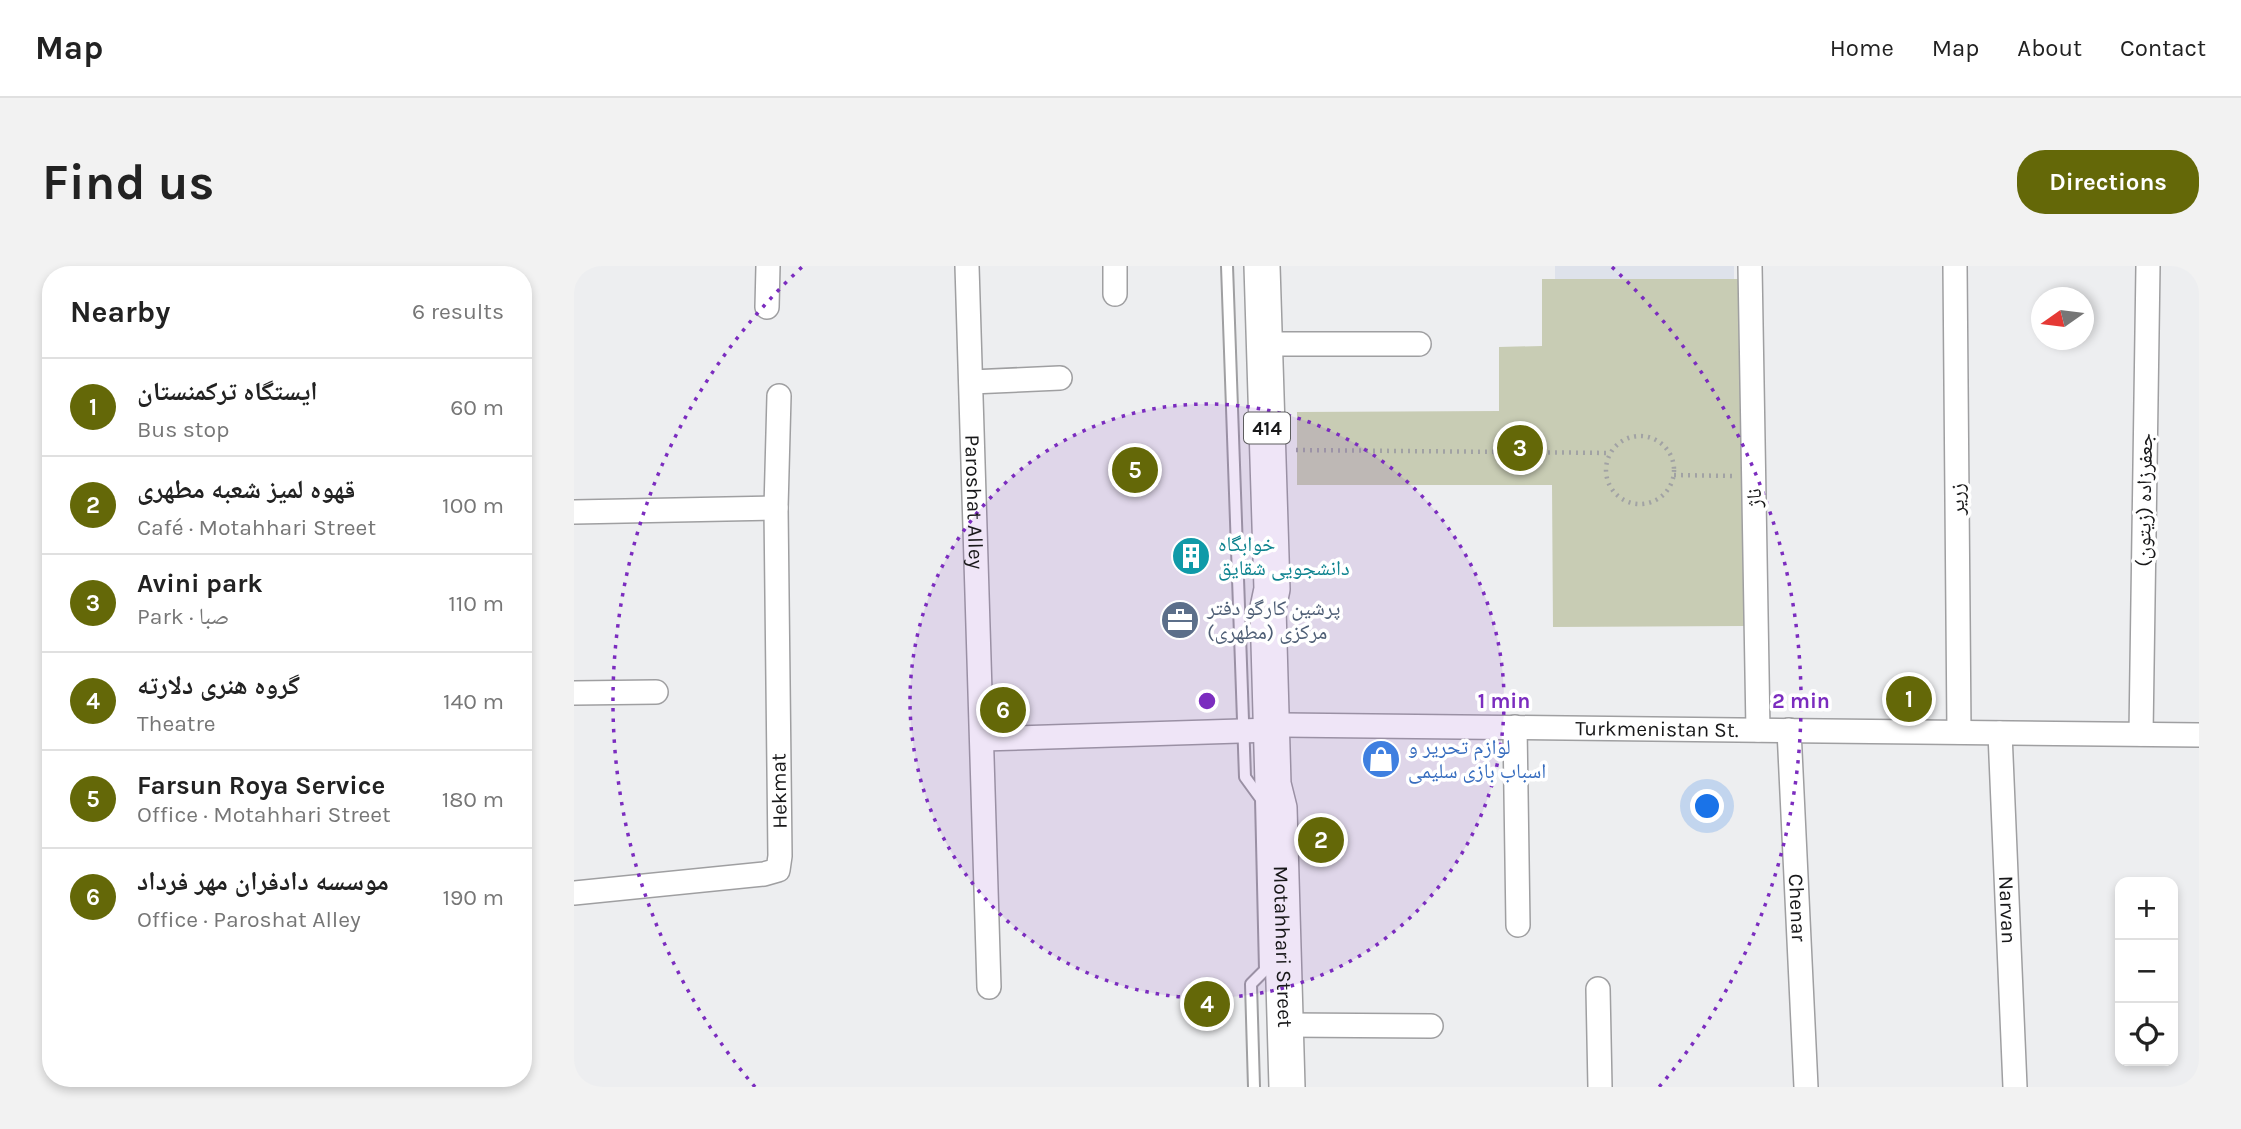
<!DOCTYPE html>
<html lang="en">
<head>
<meta charset="utf-8">
<style>
  :root { --surface:#fff; --page:#f2f2f2; --text:#222; --muted:#767676; --line:#e0e0e0; --accent:#646808 }
  body { margin:0; font-family:Karla,"Noto Naskh Arabic",sans-serif; background:var(--page); color:var(--text) }
  .controls { position:absolute; right:21px; bottom:21px; display:grid; overflow:hidden; border-radius:14px; box-shadow:0 4px 10px #0003 }
  .controls button { width:63px; height:63px; display:grid; place-items:center; padding:0; border:0; border-bottom:2px solid var(--line); background:var(--surface); color:var(--text); font:35px sans-serif }
  .compass { position:absolute; left:1457px; top:21px; width:63px; height:63px; border-radius:50%; background:var(--surface); box-shadow:0 4px 10px #0003; rotate:256deg }
  .you { position:absolute; left:1134px; top:541px; width:24px; height:24px; margin:-18px; border:5px solid #fff; border-radius:50%; background:#1a73e8; box-shadow:0 0 0 10px #1a73e833 }
  .badge { display:grid; place-items:center; width:46px; height:46px; border-radius:50%; background:var(--accent); color:#fff; font-size:23px; font-weight:700 }
  .pin { position:absolute; translate:-50% -50%; border:4px solid #fff; box-shadow:0 2px 7px #0006 }
  .list { margin:0; padding:0; list-style:none }
  h2 { display:flex; justify-content:space-between; align-items:center; height:91px; margin:0; padding:0 28px; font-size:30px }
  h2 small { font-size:23px; font-weight:400; color:var(--muted) }
  .list li { display:grid; grid-template-columns:46px 1fr auto; gap:21px; align-items:center; box-sizing:border-box; height:98px; padding:0 28px; border-top:2px solid var(--line) }
  .list b { display:block; font-size:26px; white-space:nowrap }
  .list p { margin:0; font-size:23px; white-space:nowrap; color:var(--muted) }
  .list em { font-size:23px; font-style:normal; color:var(--muted) }
  .icon { flex:none; width:38px; height:38px; fill:none; stroke:currentColor; stroke-width:2; stroke-linecap:round; stroke-linejoin:round }
  .map { position:relative; flex:none; width:1625px; height:821px; overflow:hidden; border-radius:28px }
  header { display:flex; align-items:center; gap:42px; box-sizing:border-box; height:98px; padding:0 35px; background:var(--surface); border-bottom:2px solid var(--line) }
  header strong { font-size:33px }
  nav { display:flex; gap:38px; margin-inline-start:auto; font-size:24px }
  .intro { display:flex; align-items:center; justify-content:space-between; box-sizing:border-box; height:168px; padding:0 42px }
  h1 { margin:0; font-size:49px }
  .button { padding:18px 32px; border-radius:28px; background:var(--accent); color:#fff; font-size:24px; font-weight:700 }
  main { display:flex; gap:42px; padding:0 42px }
  aside { flex:1; background:var(--surface); border-radius:28px; box-shadow:0 4px 10px #0003 }
  .map>svg:first-child { display:block }
  .built { fill:#dee2eb }
  .green { fill:#c8ccb4 }
  .building { fill:#e0cfeb; stroke:#8a898a; stroke-width:2 }
  .lines { fill:none; stroke-linecap:round; stroke-linejoin:round }
  .lane-casing { stroke:#9f9fa1; stroke-width:14 }
  .street-casing { stroke:#9f9fa1; stroke-width:26 }
  .primary-casing { stroke:#9f9fa1; stroke-width:38 }
  .path { stroke:#a1a2a4; stroke-width:4.5; stroke-dasharray:2 5; stroke-linecap:butt }
  .lane { stroke:#fff; stroke-width:10 }
  .street { stroke:#fff; stroke-width:23 }
  .primary { stroke:#fff; stroke-width:35 }
  .ring { fill:none; stroke:#7b2cbf; stroke-width:3.5; stroke-dasharray:3.5 7 }
  .labels { text-anchor:middle; stroke-width:7; stroke-linejoin:round; paint-order:stroke }
  .shield { fill:#fff; stroke:#5d5d5e; stroke-width:2 }
  .shield-label { font-size:19px; font-weight:bold; fill:#181819 }
  .street-label { font-size:21px; fill:#181819; stroke:#fff }
  .culture-label { font-size:21px; fill:#0d838f; stroke:#fff; text-anchor:start }
  .service-label { font-size:21px; fill:#4e5e75; stroke:#fff; text-anchor:start }
  .shop-label { font-size:21px; fill:#366cbe; stroke:#fff; text-anchor:start }
  .centre { fill:#7b2cbf; stroke:#fff; stroke-width:3.5 }
  .ring-label { font-size:21px; text-anchor:middle; font-weight:bold; fill:#7b2cbf; stroke:#fff; stroke-width:7; stroke-linejoin:round; paint-order:stroke }
</style>
</head>
<body>
<header>
<strong>Map</strong>
<nav><a>Home</a><a>Map</a><a>About</a><a>Contact</a></nav>
</header>
<div class="intro"><h1>Find us</h1><a class="button">Directions</a></div>
<main>
<aside>
<h2>Nearby<small>6 results</small></h2>
<ul class="list">
<li><span class="badge">1</span><div><b>ایستگاه ترکمنستان</b><p>Bus stop</p></div><em>60 m</em></li>
<li><span class="badge">2</span><div><b>قهوه لمیز شعبه مطهری</b><p>Café · Motahhari Street</p></div><em>100 m</em></li>
<li><span class="badge">3</span><div><b>Avini park</b><p>Park · صبا</p></div><em>110 m</em></li>
<li><span class="badge">4</span><div><b>گروه هنری دلارته</b><p>Theatre</p></div><em>140 m</em></li>
<li><span class="badge">5</span><div><b>Farsun Roya Service</b><p>Office · Motahhari Street</p></div><em>180 m</em></li>
<li><span class="badge">6</span><div><b>موسسه دادفران مهر فرداد</b><p>Office · Paroshat Alley</p></div><em>190 m</em></li>
</ul>
</aside>
<div class="map">
<svg width="1625" height="821" viewBox="0 0 1625 821">
  <rect width="100%" height="100%" fill="#edeef0"/>
  <rect class="built" x="981" y="0" width="179" height="13"/>
  <polygon class="green" points="968,13 1169,13 1170,360 979,361 978,219 723,219 723,146 925,145 925,81 968,80"/>
  <polygon class="building" points="607,277 627,279 627,301 608,300"/>
  <g class="lines">
    <defs>
      <polyline id="lane" points="653,0 671,511 687,533 691,704 677,718 680,821"/>
      <g id="street">
        <path id="s1" d="M393,0L415,721"/>
        <polyline points="541,0 541,28"/>
        <polyline points="1176,0 1184,464"/>
        <polyline points="1381,0 1385,466"/>
        <polyline points="193,41 194,0"/>
        <polyline points="690,78 845,78"/>
        <polyline points="397,116 486,112"/>
        <polyline points="0,246 202,242"/>
        <polyline points="0,427 82,426"/>
        <path id="s2" d="M710,459L1625,469"/>
        <polyline points="941,461 944,659"/>
        <path id="s3" d="M1215,464L1232,821"/>
        <path id="s4" d="M1426,467L1441,821"/>
        <polyline points="1567,468 1574,0"/>
        <polyline points="408,473 698,464"/>
        <polyline points="0,627 190,608 204,604 206,590 202,242 205,130"/>
        <polyline points="1024,723 1026,821"/>
        <polyline points="712,759 857,760"/>
      </g>
      <g id="primary">
        <path id="s5" d="M688,0L698,323L694,342L699,518L705,542L713,821"/>
      </g>
    </defs>
    <use href="#lane" class="lane-casing"/>
    <use href="#street" class="street-casing"/>
    <use href="#primary" class="primary-casing"/>
    <g class="path">
      <circle cx="1066" cy="204" r="34"/>
      <polyline points="722,184 1037,187"/>
      <polyline points="1100,209 1159,210"/>
    </g>
    <use href="#lane" class="lane"/>
    <use href="#street" class="street"/>
    <use href="#primary" class="primary"/>
  </g>
  <circle cx="633" cy="435" r="297" fill="#7b2cbf" fill-opacity=".12"/>
  <g class="ring">
    <circle cx="633" cy="435" r="297"/>
    <path d="M181 821A594 594 0 0 1 228 1M1038 1A594 594 0 0 1 1085 821"/>
  </g>
  <defs>
    <symbol id="building-disc" viewBox="-11 -11 22 22"><circle r="9.5" fill="#0f9aa8" stroke="#fff"/><path d="M-4-6H4V6H1V3H-1V6H-4ZM-2.5-4.3h1.7v1.8h-1.7ZM.8-4.3h1.7v1.8H.8ZM-2.5-1h1.7V.8h-1.7ZM.8-1h1.7V.8H.8Z" fill="#fff"/></symbol>
    <symbol id="office-disc" viewBox="-11 -11 22 22"><circle r="9.5" fill="#5c6f8a" stroke="#fff"/><path d="M-6-3h4V-5.5h4V-3h4V5H-6ZM-1-4.5V-3h2v-1.5ZM-6 0V1H6V0Z" fill="#fff"/></symbol>
    <symbol id="shop-disc" viewBox="-11 -11 22 22"><circle r="9.5" fill="#3f7fe0" stroke="#fff"/><path d="M-5-2.5h2.3a2.7 3.5 0 0 1 5.4 0H5L5.5 6h-11ZM-1.5-2.5h3a1.5 2.3 0 0 0-3 0Z" fill="#fff"/></symbol>
  </defs>
  <g fill-rule="evenodd">
    <use href="#building-disc" x="595" y="268" width="44" height="44"/>
    <use href="#office-disc" x="584" y="332" width="44" height="44"/>
    <use href="#shop-disc" x="785" y="471" width="44" height="44"/>
  </g>
  <g class="labels">
    <rect class="shield" x="670" y="146.5" width="46" height="31" rx="5"/>
    <g class="shield-label">
      <text x="693" y="169">414</text>
    </g>
    <g class="street-label">
      <text transform="translate(1180 232) rotate(-91)" y="7">ناژ</text>
      <text transform="translate(1383 233) rotate(-90)" y="7">زریر</text>
      <text transform="translate(1570 234) rotate(-89)" y="7">جعفرزاده (زیتون)</text>
      <text dy="7" stroke="none"><textPath href="#s1" startOffset="236">Paroshat Alley</textPath></text>
      <text dy="7" stroke="none"><textPath href="#s2" startOffset="373">Turkmenistan St.</textPath></text>
      <text transform="translate(205 525) rotate(-91)" y="7">Hekmat</text>
      <text dy="7" stroke="none"><textPath href="#s3" startOffset="178">Chenar</textPath></text>
      <text dy="7" stroke="none"><textPath href="#s4" startOffset="177">Narvan</textPath></text>
      <text dy="7" stroke="none"><textPath href="#s5" startOffset="682">Motahhari Street</textPath></text>
    </g>
    <g class="culture-label">
      <text x="644" y="285">خوابگاه<tspan x="644" dy="24">دانشجویی شقایق</tspan></text>
    </g>
    <g class="service-label">
      <text x="633" y="349">پرشین کارگو دفتر<tspan x="633" dy="24">مرکزی (مطهری)</tspan></text>
    </g>
    <g class="shop-label">
      <text x="834" y="488">لوازم تحریر و<tspan x="834" dy="24">اسباب بازی سلیمی</tspan></text>
    </g>
  </g>
  <circle cx="633" cy="435" r="10" class="centre"/>
  <g class="ring-label">
    <text x="930" y="442">1 min</text>
    <text x="1227" y="442">2 min</text>
  </g>
</svg>
<div class="controls">
<button>+</button>
<button>−</button>
<button><svg class="icon" aria-label="locate" viewBox="0 0 24 24"><circle cx="12" cy="12" r="6"/><path d="M12 2v4M12 18v4M2 12h4M18 12h4"/></svg></button>
</div>
<svg class="compass" viewBox="-18 -18 36 36"><path d="M0-13l5 13h-10z" fill="#e53935"/><path d="M0 13l5-13h-10z" fill="#767676"/></svg>
<div class="you"></div>
<div class="pin badge" style="left:1335px;top:433px">1</div>
<div class="pin badge" style="left:747px;top:574px">2</div>
<div class="pin badge" style="left:946px;top:182px">3</div>
<div class="pin badge" style="left:633px;top:738px">4</div>
<div class="pin badge" style="left:561px;top:204px">5</div>
<div class="pin badge" style="left:429px;top:444px">6</div>
</div>
</main>
</body>
</html>
